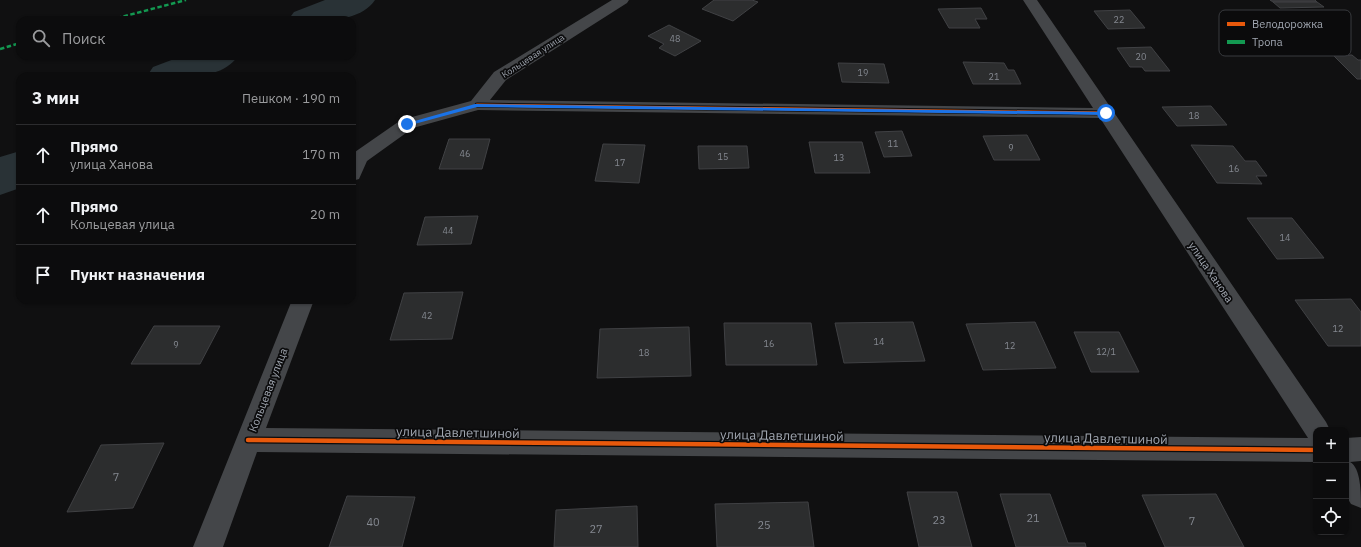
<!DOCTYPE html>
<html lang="ru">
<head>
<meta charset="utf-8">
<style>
  :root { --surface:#0c0c0d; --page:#1a1a1b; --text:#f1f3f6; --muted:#9a9b9d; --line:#2c2c2e }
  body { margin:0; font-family:"IBM Plex Sans",sans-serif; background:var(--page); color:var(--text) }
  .controls { position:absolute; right:12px; bottom:12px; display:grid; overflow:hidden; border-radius:8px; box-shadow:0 1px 3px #0004 }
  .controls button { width:36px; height:36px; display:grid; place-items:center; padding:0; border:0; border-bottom:1px solid var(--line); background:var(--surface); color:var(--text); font:20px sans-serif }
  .stop { position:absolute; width:12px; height:12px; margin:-9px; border:3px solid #1a73e8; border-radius:50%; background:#fff }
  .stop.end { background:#1a73e8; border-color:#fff; box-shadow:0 1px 4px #0008 }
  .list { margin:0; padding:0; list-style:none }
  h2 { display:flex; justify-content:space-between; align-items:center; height:52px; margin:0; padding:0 16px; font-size:17px }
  h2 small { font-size:13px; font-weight:400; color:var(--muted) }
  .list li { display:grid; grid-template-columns:26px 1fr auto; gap:12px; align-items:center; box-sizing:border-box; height:60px; padding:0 16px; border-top:1px solid var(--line) }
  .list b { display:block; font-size:15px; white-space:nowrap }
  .list p { margin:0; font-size:13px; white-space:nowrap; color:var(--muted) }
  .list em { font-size:13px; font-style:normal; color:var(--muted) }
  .icon { flex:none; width:22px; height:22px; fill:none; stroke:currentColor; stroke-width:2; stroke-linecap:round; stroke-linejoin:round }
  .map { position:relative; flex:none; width:1361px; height:547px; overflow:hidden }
  .search { position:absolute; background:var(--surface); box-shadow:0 1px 3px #0004; left:16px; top:16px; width:340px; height:44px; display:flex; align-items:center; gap:10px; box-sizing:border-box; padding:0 14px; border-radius:12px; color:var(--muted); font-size:15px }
  .panel { position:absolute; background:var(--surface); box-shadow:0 1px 3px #0004; left:16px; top:72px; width:340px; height:232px; border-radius:12px }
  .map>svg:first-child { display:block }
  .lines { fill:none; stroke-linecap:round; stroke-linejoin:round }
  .river { fill:#293236; fill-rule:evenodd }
  .building { fill:#2c2d2e; stroke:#404144 }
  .street { fill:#444649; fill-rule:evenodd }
  .quiet { stroke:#139951; stroke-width:2.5; stroke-dasharray:4.5 2.5; stroke-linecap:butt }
  .cycleway-far1-casing { stroke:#0b0b0c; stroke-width:5 }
  .cycleway-casing { stroke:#0b0b0c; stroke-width:7 }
  .cycleway-far1 { stroke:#e8590c; stroke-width:3 }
  .cycleway { stroke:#e8590c; stroke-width:4.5 }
  .route { fill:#1a73e8 }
  .labels { text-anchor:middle; stroke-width:3.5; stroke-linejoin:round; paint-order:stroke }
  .number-label { font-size:9px; fill:#848890 }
  .far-street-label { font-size:9px; fill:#a1a7b1; stroke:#0b0b0c }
  .street-label { font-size:11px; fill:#a1a7b1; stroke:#0b0b0c }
  .near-number-label { font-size:11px; fill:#848890 }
  .near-street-label { font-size:13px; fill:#a1a7b1; stroke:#0b0b0c }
  .key { fill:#0b0b0c; stroke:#383a3e; stroke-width:1 }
  .key-label { font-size:11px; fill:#a1a7b1 }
</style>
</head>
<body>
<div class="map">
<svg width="1361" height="547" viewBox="0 0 1361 547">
  <rect width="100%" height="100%" fill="#101011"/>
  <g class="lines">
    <g class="river">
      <path d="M325,0H375C358,25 315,20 288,20L294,12Z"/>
      <path d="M182,56H238C219,83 176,76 147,76L153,67Z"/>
      <polygon points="20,151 20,188 0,195 0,157"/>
    </g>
  </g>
  <g class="building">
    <polygon points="714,0 752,0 758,2 733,21 702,9"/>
    <polygon points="1270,0 1315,0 1317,2 1273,2"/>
    <polygon points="1273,2 1317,2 1324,7 1280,8"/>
    <polygon points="981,8 987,19 975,19 980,28 949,28 938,9"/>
    <polygon points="1130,10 1145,28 1108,29 1094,11"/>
    <polygon points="669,25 701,41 675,56 659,48 664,44 648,36"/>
    <polygon points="1151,47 1170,71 1145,71 1142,67 1130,67 1117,48"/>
    <polygon points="1333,55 1352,55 1358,60 1361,60 1361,79 1357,79"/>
    <polygon points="963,62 1004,63 1008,70 1014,70 1021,84 973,84"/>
    <polygon points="838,63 884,64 889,83 842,82"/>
    <polygon points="1211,106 1227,125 1177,126 1162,107"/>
    <polygon points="902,131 912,156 884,157 875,132"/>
    <polygon points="1027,135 1040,160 994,160 983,136"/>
    <polygon points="449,139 490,139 482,169 439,169"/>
    <polygon points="809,142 862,142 870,173 815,173"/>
    <polygon points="603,144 645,145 639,183 595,181"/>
    <polygon points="1191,145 1233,146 1245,161 1256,161 1267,176 1256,176 1262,184 1217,183"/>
    <polygon points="698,146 747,146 749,168 699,169"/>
    <polygon points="478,216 471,244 417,245 425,217"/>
    <polygon points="1247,218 1292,218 1324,258 1277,259"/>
    <polygon points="463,292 452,339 390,340 404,293"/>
    <polygon points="1351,299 1361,312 1361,346 1328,346 1295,300"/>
    <polygon points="913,322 925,361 844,363 835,323"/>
    <polygon points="1035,322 1056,368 983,370 966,324"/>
    <polygon points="724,323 811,323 817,365 726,365"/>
    <polygon points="154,326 220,326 200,364 131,364"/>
    <polygon points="689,327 691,376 597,378 600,329"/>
    <polygon points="1074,332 1119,332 1139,372 1091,372"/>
    <polygon points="164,443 133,508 67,512 101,445"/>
    <polygon points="907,492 957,492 972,547 919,547"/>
    <polygon points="1000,494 1050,494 1068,543 1085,543 1086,547 1016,547"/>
    <polygon points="1216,494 1244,547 1165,547 1142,495"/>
    <polygon points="347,496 415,497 402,547 329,547"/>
    <polygon points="808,502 814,547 717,547 715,504"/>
    <polygon points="637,506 638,547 554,547 556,510"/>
  </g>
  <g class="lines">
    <g class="street">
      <polygon points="612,0 629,0 627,3 506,80 490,100 1093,108 1023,0 1037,0 1326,422 1330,430 1316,430 1316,462 257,452 223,547 193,547 292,300 314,300 266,428 1308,438 1100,118 478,110 413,128 367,161 359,179 352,181 352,154 401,120 471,101 494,72"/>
      <path d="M1361,437V461L1350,462C1361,468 1361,493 1361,508L1351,504L1346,496V438Z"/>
    </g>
    <g class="quiet">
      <polyline points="110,20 186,0"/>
      <polyline points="0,49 20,43"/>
    </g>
    <defs>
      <polyline id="cycleway-far1" points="477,105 1106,113"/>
      <polyline id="cycleway" points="248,440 1316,450"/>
    </defs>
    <use href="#cycleway-far1" class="cycleway-far1-casing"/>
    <use href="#cycleway" class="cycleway-casing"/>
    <use href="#cycleway-far1" class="cycleway-far1"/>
    <use href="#cycleway" class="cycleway"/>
  </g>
  <polygon class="route" points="475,104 1106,112 1109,113 1106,115 477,107 407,126 404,124"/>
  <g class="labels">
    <g class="number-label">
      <text x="1119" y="23">22</text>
      <text x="675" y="42">48</text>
      <text x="1141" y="60">20</text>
      <text x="863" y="76">19</text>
      <text x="994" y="80">21</text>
      <text x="1194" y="119">18</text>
      <text x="893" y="147">11</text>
      <text x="1011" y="151">9</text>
      <text x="465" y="157">46</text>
      <text x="723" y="160">15</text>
      <text x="839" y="161">13</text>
      <text x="620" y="166">17</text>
      <text x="1234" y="172">16</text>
      <text x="448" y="234">44</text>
      <text x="1285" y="241">14</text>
      <text x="427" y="319">42</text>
      <text x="1338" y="332">12</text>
      <text x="879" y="345">14</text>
      <text x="769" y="347">16</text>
      <text x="176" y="348">9</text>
      <text x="1010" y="349">12</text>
      <text x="1106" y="355">12/1</text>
      <text x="644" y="356">18</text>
    </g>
    <g class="far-street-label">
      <text transform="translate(533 56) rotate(-33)" y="3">Кольцевая улица</text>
    </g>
    <g class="street-label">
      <text transform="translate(1211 272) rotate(56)" y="4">улица Ханова</text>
      <text transform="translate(268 390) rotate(-69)" y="4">Кольцевая улица</text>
    </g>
    <g class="near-number-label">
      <text x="116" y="481">7</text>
      <text x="1033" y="522">21</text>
      <text x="939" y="524">23</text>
      <text x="1192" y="525">7</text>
      <text x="373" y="526">40</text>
      <text x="764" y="529">25</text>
      <text x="596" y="533">27</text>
    </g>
    <g class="near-street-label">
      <text transform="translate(458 432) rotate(1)" y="5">улица Давлетшиной</text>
      <text transform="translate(782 435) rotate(1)" y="5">улица Давлетшиной</text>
      <text transform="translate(1106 438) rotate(1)" y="5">улица Давлетшиной</text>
    </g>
  </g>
  <rect x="1219" y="10" width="132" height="46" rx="6" class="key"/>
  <rect x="1227" y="22" width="18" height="4" fill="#e8590c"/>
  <rect x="1227" y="40" width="18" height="4" fill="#139951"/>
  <g class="key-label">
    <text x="1252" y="28">Велодорожка</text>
    <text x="1252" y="46">Тропа</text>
  </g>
</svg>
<div class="controls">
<button>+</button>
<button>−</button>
<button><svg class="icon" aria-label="locate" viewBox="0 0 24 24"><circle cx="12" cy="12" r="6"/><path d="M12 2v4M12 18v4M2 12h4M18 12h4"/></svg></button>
</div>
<div class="stop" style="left:1106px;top:113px"></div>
<div class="stop end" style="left:407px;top:124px"></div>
<div class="search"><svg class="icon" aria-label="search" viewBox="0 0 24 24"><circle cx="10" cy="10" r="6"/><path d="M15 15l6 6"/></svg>Поиск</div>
<section class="panel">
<h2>3 мин<small>Пешком · 190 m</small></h2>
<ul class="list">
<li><svg class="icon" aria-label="ahead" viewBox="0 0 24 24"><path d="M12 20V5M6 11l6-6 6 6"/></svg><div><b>Прямо</b><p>улица Ханова</p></div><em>170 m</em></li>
<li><svg class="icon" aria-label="ahead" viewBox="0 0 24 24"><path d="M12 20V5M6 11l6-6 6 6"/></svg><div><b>Прямо</b><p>Кольцевая улица</p></div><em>20 m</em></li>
<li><svg class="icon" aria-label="arrive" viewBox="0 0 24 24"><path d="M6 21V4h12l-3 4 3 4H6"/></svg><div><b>Пункт назначения</b></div></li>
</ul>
</section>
</div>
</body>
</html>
